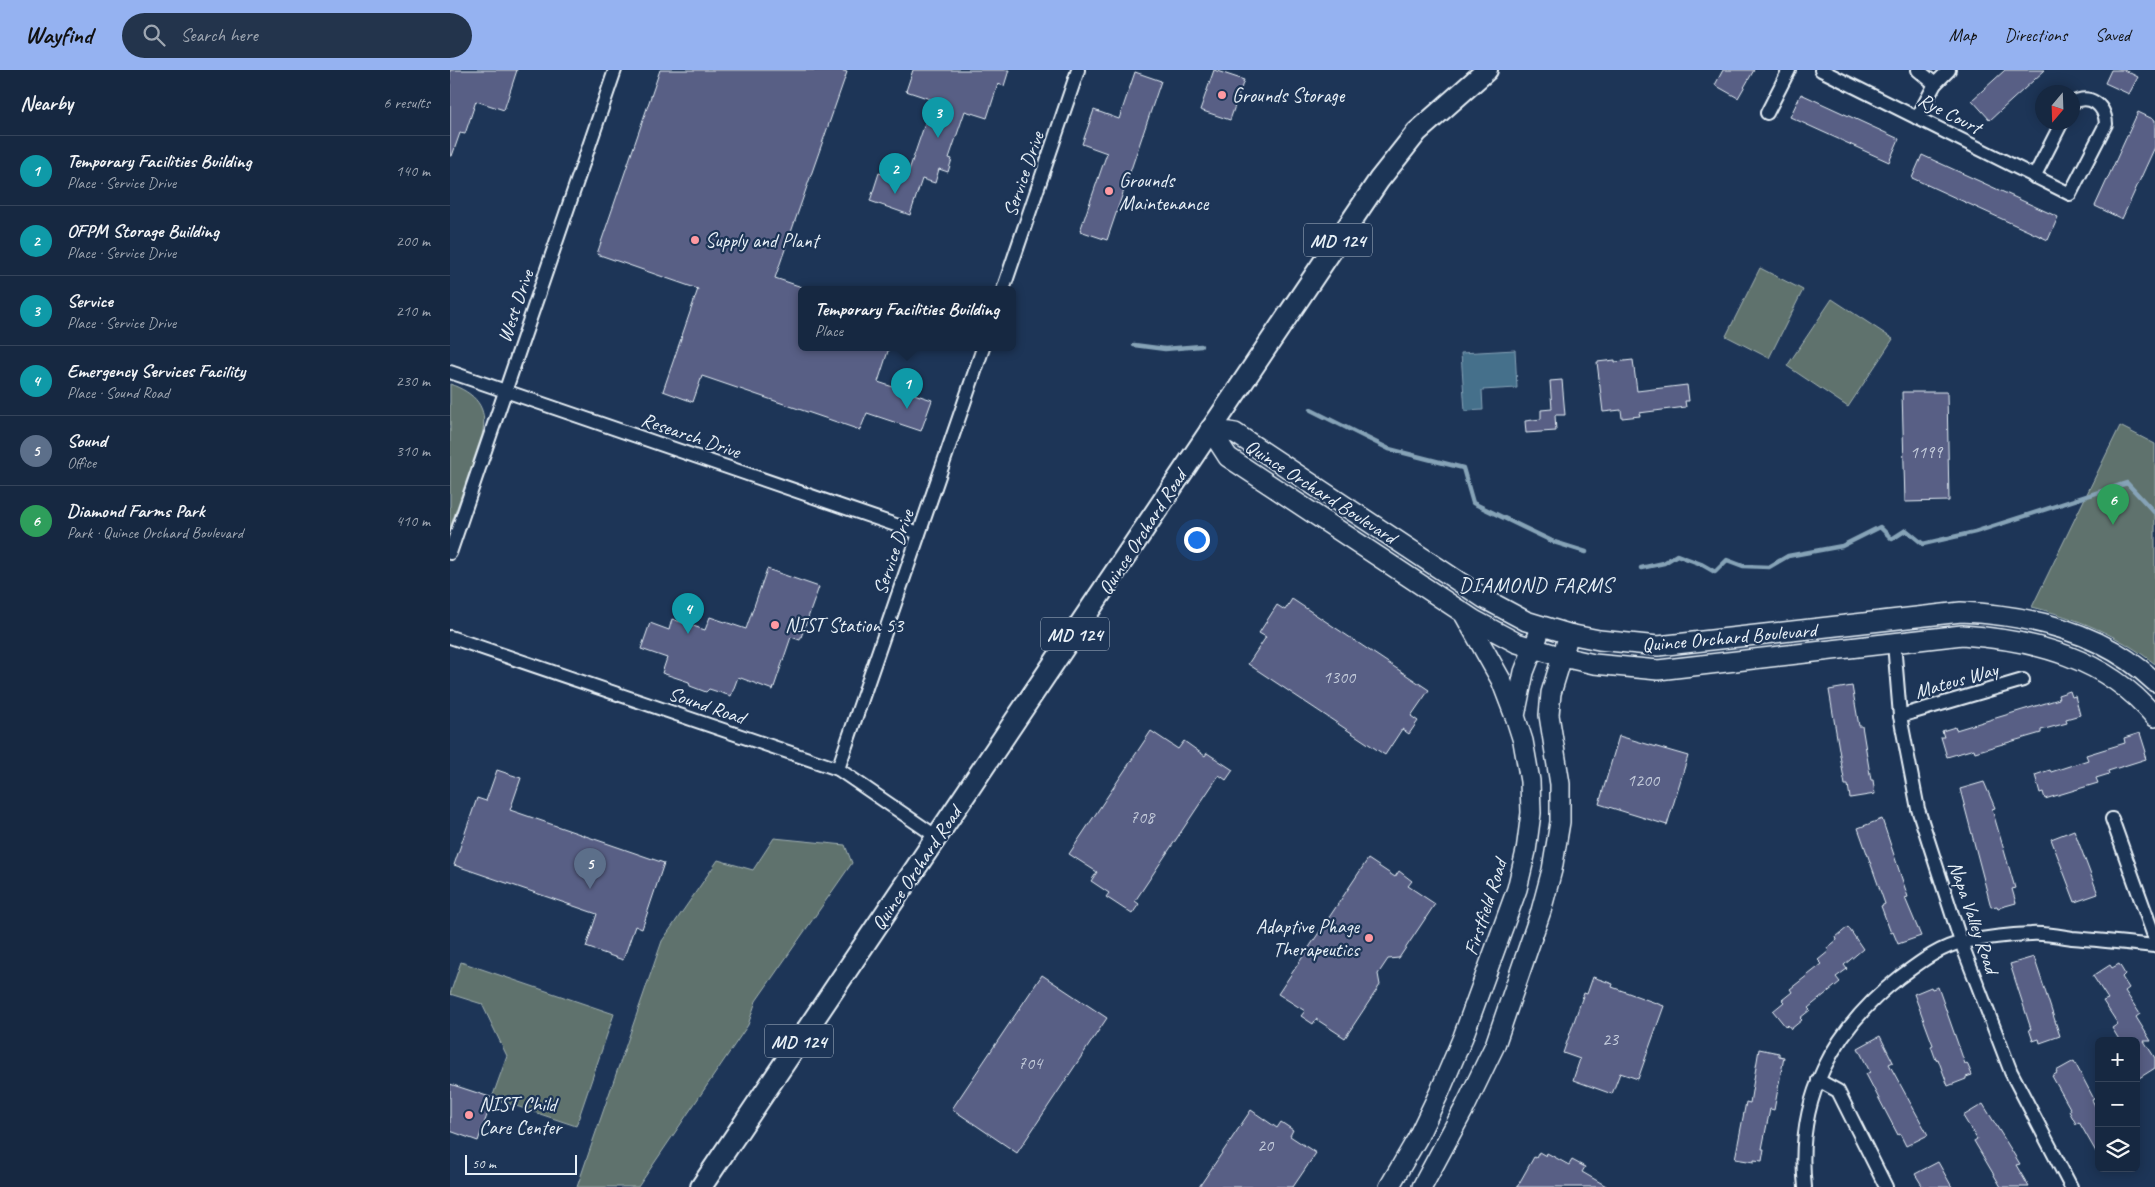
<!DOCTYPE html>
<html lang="en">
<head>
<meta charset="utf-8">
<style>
  :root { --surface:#162841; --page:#23344c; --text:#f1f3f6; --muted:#9ea6b1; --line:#35445a; --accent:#95b2f1 }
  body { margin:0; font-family:Caveat,sans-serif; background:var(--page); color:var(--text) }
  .controls { position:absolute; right:15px; bottom:15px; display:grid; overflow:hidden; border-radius:8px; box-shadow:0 2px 12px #0003 }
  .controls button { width:45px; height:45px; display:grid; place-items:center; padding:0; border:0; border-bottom:1px solid var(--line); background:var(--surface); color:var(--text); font:25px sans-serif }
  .compass { position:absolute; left:1585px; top:15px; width:45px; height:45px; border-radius:50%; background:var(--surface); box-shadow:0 2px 12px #0003; rotate:199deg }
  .scale { position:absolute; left:15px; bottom:12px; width:112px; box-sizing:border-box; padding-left:5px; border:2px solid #e8f1f8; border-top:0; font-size:14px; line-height:18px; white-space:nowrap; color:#e8f1f8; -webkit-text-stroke:4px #1d3557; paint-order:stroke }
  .you { position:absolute; left:746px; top:469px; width:18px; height:18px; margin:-12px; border:4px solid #fff; border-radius:50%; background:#1a73e8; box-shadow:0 0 0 8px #1a73e833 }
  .badge { display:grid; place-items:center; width:32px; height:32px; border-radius:50%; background:var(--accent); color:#fff; font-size:16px; font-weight:700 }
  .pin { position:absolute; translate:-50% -41px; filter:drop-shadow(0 1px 2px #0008) }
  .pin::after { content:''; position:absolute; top:26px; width:18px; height:15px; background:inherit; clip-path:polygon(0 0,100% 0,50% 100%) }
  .popup { position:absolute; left:348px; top:216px; width:218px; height:65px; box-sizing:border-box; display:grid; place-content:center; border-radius:8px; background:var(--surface); filter:drop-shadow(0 1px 4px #0005); font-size:16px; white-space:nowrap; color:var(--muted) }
  .popup b { font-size:19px; color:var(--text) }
  .popup::after { content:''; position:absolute; left:50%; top:100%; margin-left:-10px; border:10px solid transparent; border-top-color:var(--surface) }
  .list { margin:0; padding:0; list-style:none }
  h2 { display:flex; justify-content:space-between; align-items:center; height:65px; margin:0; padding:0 20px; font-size:21px }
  h2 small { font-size:16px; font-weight:400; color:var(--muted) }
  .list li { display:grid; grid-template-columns:32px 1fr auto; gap:15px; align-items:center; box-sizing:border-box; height:70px; padding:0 20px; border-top:1px solid var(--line) }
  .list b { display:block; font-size:19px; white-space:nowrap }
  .list p { margin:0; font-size:16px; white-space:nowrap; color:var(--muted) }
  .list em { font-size:16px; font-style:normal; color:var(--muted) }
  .icon { flex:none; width:28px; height:28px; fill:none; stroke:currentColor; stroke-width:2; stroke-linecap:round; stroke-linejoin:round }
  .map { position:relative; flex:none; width:1705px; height:1117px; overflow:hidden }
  header { display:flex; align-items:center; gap:30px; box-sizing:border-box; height:70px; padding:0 25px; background:var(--accent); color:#111 }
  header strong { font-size:24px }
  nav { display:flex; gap:28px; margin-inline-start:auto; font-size:18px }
  .search { width:350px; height:45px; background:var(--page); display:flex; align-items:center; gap:12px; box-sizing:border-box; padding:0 18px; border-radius:28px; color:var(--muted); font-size:19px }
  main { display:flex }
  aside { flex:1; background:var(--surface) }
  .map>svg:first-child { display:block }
  .green { fill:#5e726d; stroke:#a3b2b2 }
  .water { fill:#446f8b; stroke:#86a3b7 }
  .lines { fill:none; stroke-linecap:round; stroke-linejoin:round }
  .stream { stroke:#86a3b7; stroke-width:4.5 }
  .building { fill:#585f85; stroke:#e8f1f8 }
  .street-casing { stroke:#e8f1f8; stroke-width:16 }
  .secondary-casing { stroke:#e8f1f8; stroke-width:22 }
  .primary-casing { stroke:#e8f1f8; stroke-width:24 }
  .street { stroke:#1d3557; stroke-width:12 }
  .secondary { stroke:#1d3557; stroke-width:19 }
  .primary { stroke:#1d3557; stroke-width:20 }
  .poi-dot { fill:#ff9aa2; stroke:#1d3557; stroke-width:2 }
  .labels { text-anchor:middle; stroke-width:4.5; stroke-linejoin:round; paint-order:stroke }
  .number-label { font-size:18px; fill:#c4ccdb }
  .shield { fill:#1d3557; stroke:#abb9c8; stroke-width:1 }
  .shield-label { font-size:19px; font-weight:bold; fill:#e8f1f8 }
  .poi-label { font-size:20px; fill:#e8f1f8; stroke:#1d3557; text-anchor:start }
  .street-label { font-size:20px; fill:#e8f1f8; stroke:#1d3557 }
  .neighbourhood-label { font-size:21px; letter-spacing:1px; fill:#e8f1f8; stroke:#1d3557 }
</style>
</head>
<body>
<header>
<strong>Wayfind</strong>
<div class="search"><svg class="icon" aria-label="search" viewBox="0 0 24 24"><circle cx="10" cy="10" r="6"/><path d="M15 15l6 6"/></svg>Search here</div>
<nav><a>Map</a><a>Directions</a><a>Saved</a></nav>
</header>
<main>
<aside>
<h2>Nearby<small>6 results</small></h2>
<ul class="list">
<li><span class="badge" style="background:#0f9aa8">1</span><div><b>Temporary Facilities Building</b><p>Place · Service Drive</p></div><em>140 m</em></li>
<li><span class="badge" style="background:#0f9aa8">2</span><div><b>OFPM Storage Building</b><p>Place · Service Drive</p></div><em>200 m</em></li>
<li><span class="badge" style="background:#0f9aa8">3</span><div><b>Service</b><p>Place · Service Drive</p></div><em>210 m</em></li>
<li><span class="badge" style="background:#0f9aa8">4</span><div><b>Emergency Services Facility</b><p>Place · Sound Road</p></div><em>230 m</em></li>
<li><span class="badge" style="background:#5c6f8a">5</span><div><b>Sound</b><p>Office</p></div><em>310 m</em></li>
<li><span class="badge" style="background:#2e9e5b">6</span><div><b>Diamond Farms Park</b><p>Park · Quince Orchard Boulevard</p></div><em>410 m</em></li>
</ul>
</aside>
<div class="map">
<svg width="1705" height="1117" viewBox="0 0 1705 1117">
  <rect width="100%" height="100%" fill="#1d3557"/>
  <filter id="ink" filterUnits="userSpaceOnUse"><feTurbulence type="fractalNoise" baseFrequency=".02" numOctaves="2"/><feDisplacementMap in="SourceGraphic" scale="10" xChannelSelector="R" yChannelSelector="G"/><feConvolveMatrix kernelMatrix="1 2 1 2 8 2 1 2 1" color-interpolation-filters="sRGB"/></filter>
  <g filter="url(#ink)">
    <g class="green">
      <polygon points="1310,198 1353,220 1319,288 1276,266"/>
      <polygon points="1382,229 1443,269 1398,337 1337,296"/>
      <path d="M0,314C25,323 39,337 32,365L0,458Z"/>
      <path d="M1670,356L1705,374V594C1669,565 1626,548 1582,537Z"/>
      <polygon points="324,768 395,775 402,793 306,931 298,955 188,1117 127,1117 212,871 268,790 303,800"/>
      <polygon points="11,892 164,944 126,1056 42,1028 57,986 32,934 0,924"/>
    </g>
    <polygon class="water" points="1065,280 1067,318 1032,320 1033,340 1015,341 1011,283"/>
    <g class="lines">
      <g class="stream">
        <polyline points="684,275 715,279 751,276"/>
        <polyline points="861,340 939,379 1013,398 1023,433 1104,472 1136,482"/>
        <polyline points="1191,498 1214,493 1227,485 1251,494 1265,502 1277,490 1293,496 1319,497 1338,486 1392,476 1430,457 1442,469 1456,460 1473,474 1525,462 1677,413 1705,443"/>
      </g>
    </g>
    <g class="building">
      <polygon points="0,0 67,0 54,40 26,31 15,64 10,63 2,86 0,86"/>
      <polygon points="210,0 390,0 397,2 325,208 352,217 352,278 439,278 428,312 482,330 471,361 417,343 410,360 252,306 243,332 213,321 248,219 147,184"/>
      <polygon points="463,0 559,0 554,16 548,14 537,48 515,41 499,88 502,89 498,102 489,99 485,113 472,109 460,145 420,131 429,103 455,112 483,30 456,21"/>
      <polygon points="764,0 794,10 780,50 750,40"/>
      <polygon points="1273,0 1304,0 1288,28 1265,15"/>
      <polygon points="1555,0 1595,0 1540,50 1522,30"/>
      <polygon points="1661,0 1674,0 1688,7 1679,24 1655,13"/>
      <polygon points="685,2 711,11 657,170 630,161 657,83 632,74 644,40 669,49"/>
      <polygon points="1351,24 1449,69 1439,92 1340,47"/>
      <polygon points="1688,42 1705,50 1705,77 1672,149 1645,136"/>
      <polygon points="1472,85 1608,147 1598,170 1462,108"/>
      <polygon points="1165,290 1165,292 1183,290 1187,321 1237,315 1239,331 1235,331 1236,337 1189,343 1190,346 1172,348 1171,340 1153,342 1147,292"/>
      <polygon points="1112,310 1115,345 1105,345 1106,361 1076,363 1075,351 1091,349 1091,340 1102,339 1100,311"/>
      <polygon points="1452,322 1497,322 1499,431 1455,432"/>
      <polygon points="317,499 369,517 350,570 341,567 323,620 288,607 281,626 259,619 256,622 240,616 239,612 212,603 217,588 191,579 200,553 219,560 222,549 255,560 260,547 296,559"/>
      <polygon points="842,529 979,620 961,646 968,651 959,664 952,659 935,685 798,594 816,567 809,563 827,535 835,540"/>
      <polygon points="1402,616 1409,656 1412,656 1421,710 1423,710 1425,724 1400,728 1398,715 1395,715 1379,620"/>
      <polygon points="1620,621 1622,627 1625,626 1630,645 1616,649 1617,653 1591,660 1591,663 1525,682 1524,679 1497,687 1491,667 1494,667 1492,661 1505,657 1506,660 1609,629 1608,625"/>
      <polygon points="701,661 728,679 734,671 755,686 757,683 783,700 776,710 769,705 685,831 689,834 682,844 656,827 659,823 641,811 647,802 619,784"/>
      <polygon points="1690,663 1696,682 1694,683 1696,689 1658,701 1659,704 1646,708 1648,713 1595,729 1593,722 1590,723 1585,705 1600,700 1601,702 1638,690 1636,685 1675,673 1674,668"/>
      <polygon points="1169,666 1238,686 1217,755 1149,734"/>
      <polygon points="47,700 71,708 60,740 214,793 192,859 185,856 173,890 136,877 147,844 4,795 27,728 36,731"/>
      <polygon points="1534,712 1545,738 1542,739 1565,818 1562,819 1566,833 1548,838 1547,836 1541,837 1510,719"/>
      <polygon points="1432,749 1458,827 1455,828 1471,866 1448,874 1443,862 1441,863 1431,836 1435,834 1408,758"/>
      <polygon points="1624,760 1648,824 1625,832 1601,769"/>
      <polygon points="918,789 945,807 949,801 962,811 958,816 985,834 949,888 938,889 928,904 930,915 895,968 866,949 863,954 851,946 855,941 828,924"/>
      <polygon points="1398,857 1413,879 1394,895 1397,899 1386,907 1390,912 1358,938 1360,940 1350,948 1352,950 1341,959 1338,955 1336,957 1323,941 1334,932 1332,930 1342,922 1340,919 1372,894 1368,890 1379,881 1377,878 1387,870 1386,867"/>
      <polygon points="1584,887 1610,966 1590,973 1589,969 1583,971 1579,959 1581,959 1560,894"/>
      <polygon points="1669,894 1675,904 1672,907 1679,918 1675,921 1690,944 1686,947 1701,971 1694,971 1705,988 1705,998 1686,1010 1686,971 1670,971 1662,958 1668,954 1653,931 1658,929 1643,906 1660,895 1662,898"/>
      <polygon points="592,905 657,948 567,1083 502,1039"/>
      <polygon points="1143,907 1163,914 1162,917 1214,936 1188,1009 1170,1003 1162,1024 1123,1010 1130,989 1113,983 1134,923 1137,924"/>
      <polygon points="1481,917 1482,919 1488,917 1515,994 1517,993 1522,1005 1516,1007 1516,1009 1498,1016 1488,989 1486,990 1481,976 1483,975 1464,924"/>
      <polygon points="1430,966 1443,992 1439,994 1478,1065 1456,1076 1450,1064 1448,1065 1416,1004 1420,1002 1408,978"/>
      <polygon points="1309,979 1329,983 1329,986 1334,987 1324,1040 1320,1039 1312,1079 1314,1079 1312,1091 1304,1090 1304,1092 1285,1089 1296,1032 1300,1033"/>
      <polygon points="1624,991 1644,1029 1642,1030 1649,1043 1649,1087 1629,1052 1626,1054 1619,1041 1621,1040 1602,1006 1607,1003 1606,1001"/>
      <polygon points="0,1014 43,1028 28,1071 0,1061"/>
      <polygon points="1533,1034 1570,1094 1566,1095 1579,1117 1551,1117 1524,1071 1527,1069 1513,1046"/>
      <polygon points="801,1040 827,1058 831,1052 843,1060 840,1066 866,1083 843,1117 749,1117"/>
      <polygon points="1089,1082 1096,1086 1097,1083 1119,1095 1122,1090 1135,1097 1132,1102 1158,1117 1067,1117 1084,1087 1086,1088"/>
      <polygon points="1488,1092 1502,1117 1473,1117 1465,1104"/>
    </g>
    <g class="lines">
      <defs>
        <g id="street">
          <path d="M1371,0L1620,124L1656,54C1655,35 1640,23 1622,33"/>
          <polyline points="1468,0 1485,14"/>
          <polyline points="1317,43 1339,0"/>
          <polyline points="1467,48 1485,14 1499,0"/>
          <polyline points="1584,107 1612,52"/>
          <polyline points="553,220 628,0"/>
          <polyline points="0,302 469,463"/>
          <polyline points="0,483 165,0"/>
          <polyline points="0,567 388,699 487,767"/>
          <polyline points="1444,573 1450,646 1468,739 1511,872 1561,1002 1621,1117"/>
          <polyline points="1450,646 1573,610"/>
          <polyline points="388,699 533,278"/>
          <polyline points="1662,749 1705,869"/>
          <polyline points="1368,1010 1388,1021 1436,1117"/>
          <path d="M1355,1117C1345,1030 1383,959 1450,907C1469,893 1489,877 1513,872C1534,868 1559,865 1581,864C1594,863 1609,866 1622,868C1650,870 1677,873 1705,876"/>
        </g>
        <g id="secondary">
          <path d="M760,359L778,387L1024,550L1067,573L1113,587L1144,594L1208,600L1512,565C1585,570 1656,588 1705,647"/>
          <path d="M760,359L785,363L1035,529L1076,551L1119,564L1149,570L1208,576L1511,542C1581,545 1653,562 1705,612"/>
          <polyline points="1014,544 1051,610 1064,644"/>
          <polyline points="939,1117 967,1069 990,1021 1013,967 1067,819 1076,781 1081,743 1080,711 1073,671 1065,646 1074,602 1088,566"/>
          <polyline points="972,1117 1015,1037 1045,975 1091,841 1102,800 1110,752 1110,714 1099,645 1101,623 1116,574"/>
        </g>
        <polyline id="primary" points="251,1117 929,110 967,62 1037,0"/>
      </defs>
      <use href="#street" class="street-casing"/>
      <use href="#secondary" class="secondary-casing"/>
      <use href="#primary" class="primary-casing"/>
      <use href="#street" class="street"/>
      <use href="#secondary" class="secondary"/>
      <use href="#primary" class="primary"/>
    </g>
  </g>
  <g class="poi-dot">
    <circle cx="772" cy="25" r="5"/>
    <circle cx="659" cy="121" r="5"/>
    <circle cx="245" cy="170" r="5"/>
    <circle cx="325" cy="555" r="5"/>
    <circle cx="919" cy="868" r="5"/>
    <circle cx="19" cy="1045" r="5"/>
  </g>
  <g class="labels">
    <g class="number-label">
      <text x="1476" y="388">1199</text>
      <text x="889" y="613">1300</text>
      <text x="1193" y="716">1200</text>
      <text x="692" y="753">708</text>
      <text x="1160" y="975">23</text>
      <text x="580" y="999">704</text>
      <text x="815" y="1081">20</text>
    </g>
    <g class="shield">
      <rect x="854" y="153.5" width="68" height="33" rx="4"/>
      <rect x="591" y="547.5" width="68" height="33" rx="4"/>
      <rect x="315" y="954.5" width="68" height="33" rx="4"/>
    </g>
    <g class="shield-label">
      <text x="888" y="177">MD 124</text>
      <text x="625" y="571">MD 124</text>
      <text x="349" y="978">MD 124</text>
    </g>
    <g class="poi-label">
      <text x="782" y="32">Grounds Storage</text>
      <text x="669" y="117">Grounds<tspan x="669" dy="23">Maintenance</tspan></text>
      <text x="255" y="177">Supply and Plant</text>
      <text x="335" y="562">NIST Station 53</text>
      <text x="909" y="863" text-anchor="end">Adaptive Phage<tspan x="909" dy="23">Therapeutics</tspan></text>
      <text x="29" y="1041">NIST Child<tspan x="29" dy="23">Care Center</tspan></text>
    </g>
    <g class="street-label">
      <text transform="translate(1500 43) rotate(27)" y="7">Rye Court</text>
      <text transform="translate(573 104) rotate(-71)" y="7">Service Drive</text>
      <text transform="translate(65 236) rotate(-71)" y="7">West Drive</text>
      <text transform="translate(241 365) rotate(19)" y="7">Research Drive</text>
      <text transform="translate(871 421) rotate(33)" y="7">Quince Orchard Boulevard</text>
      <text transform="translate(692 462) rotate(-57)" y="7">Quince Orchard Road</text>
      <text transform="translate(443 482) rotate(-71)" y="7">Service Drive</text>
      <text transform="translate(1279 567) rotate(-5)" y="7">Quince Orchard Boulevard</text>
      <text transform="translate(1506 610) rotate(-16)" y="7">Mateus Way</text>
      <text transform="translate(257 635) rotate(19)" y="7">Sound Road</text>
      <text transform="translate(466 798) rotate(-56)" y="7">Quince Orchard Road</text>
      <text transform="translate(1035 837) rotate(-72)" y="7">Firstfield Road</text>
      <text transform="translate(1524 847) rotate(71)" y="7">Napa Valley Road</text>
    </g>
    <g class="neighbourhood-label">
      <text x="1086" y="522">DIAMOND FARMS</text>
    </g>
  </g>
</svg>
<div class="controls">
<button>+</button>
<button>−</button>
<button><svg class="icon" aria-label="layers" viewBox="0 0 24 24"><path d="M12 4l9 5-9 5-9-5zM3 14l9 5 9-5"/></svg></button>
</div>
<svg class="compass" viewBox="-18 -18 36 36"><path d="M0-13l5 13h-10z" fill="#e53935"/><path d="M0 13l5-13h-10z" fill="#9ea6b1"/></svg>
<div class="scale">50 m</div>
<div class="you"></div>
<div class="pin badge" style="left:457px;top:339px;background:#0f9aa8">1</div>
<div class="popup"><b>Temporary Facilities Building</b>Place</div>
<div class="pin badge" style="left:445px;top:124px;background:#0f9aa8">2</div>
<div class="pin badge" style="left:488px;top:68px;background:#0f9aa8">3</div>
<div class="pin badge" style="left:238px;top:564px;background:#0f9aa8">4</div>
<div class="pin badge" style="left:140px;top:819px;background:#5c6f8a">5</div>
<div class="pin badge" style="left:1663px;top:455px;background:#2e9e5b">6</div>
</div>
</main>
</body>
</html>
